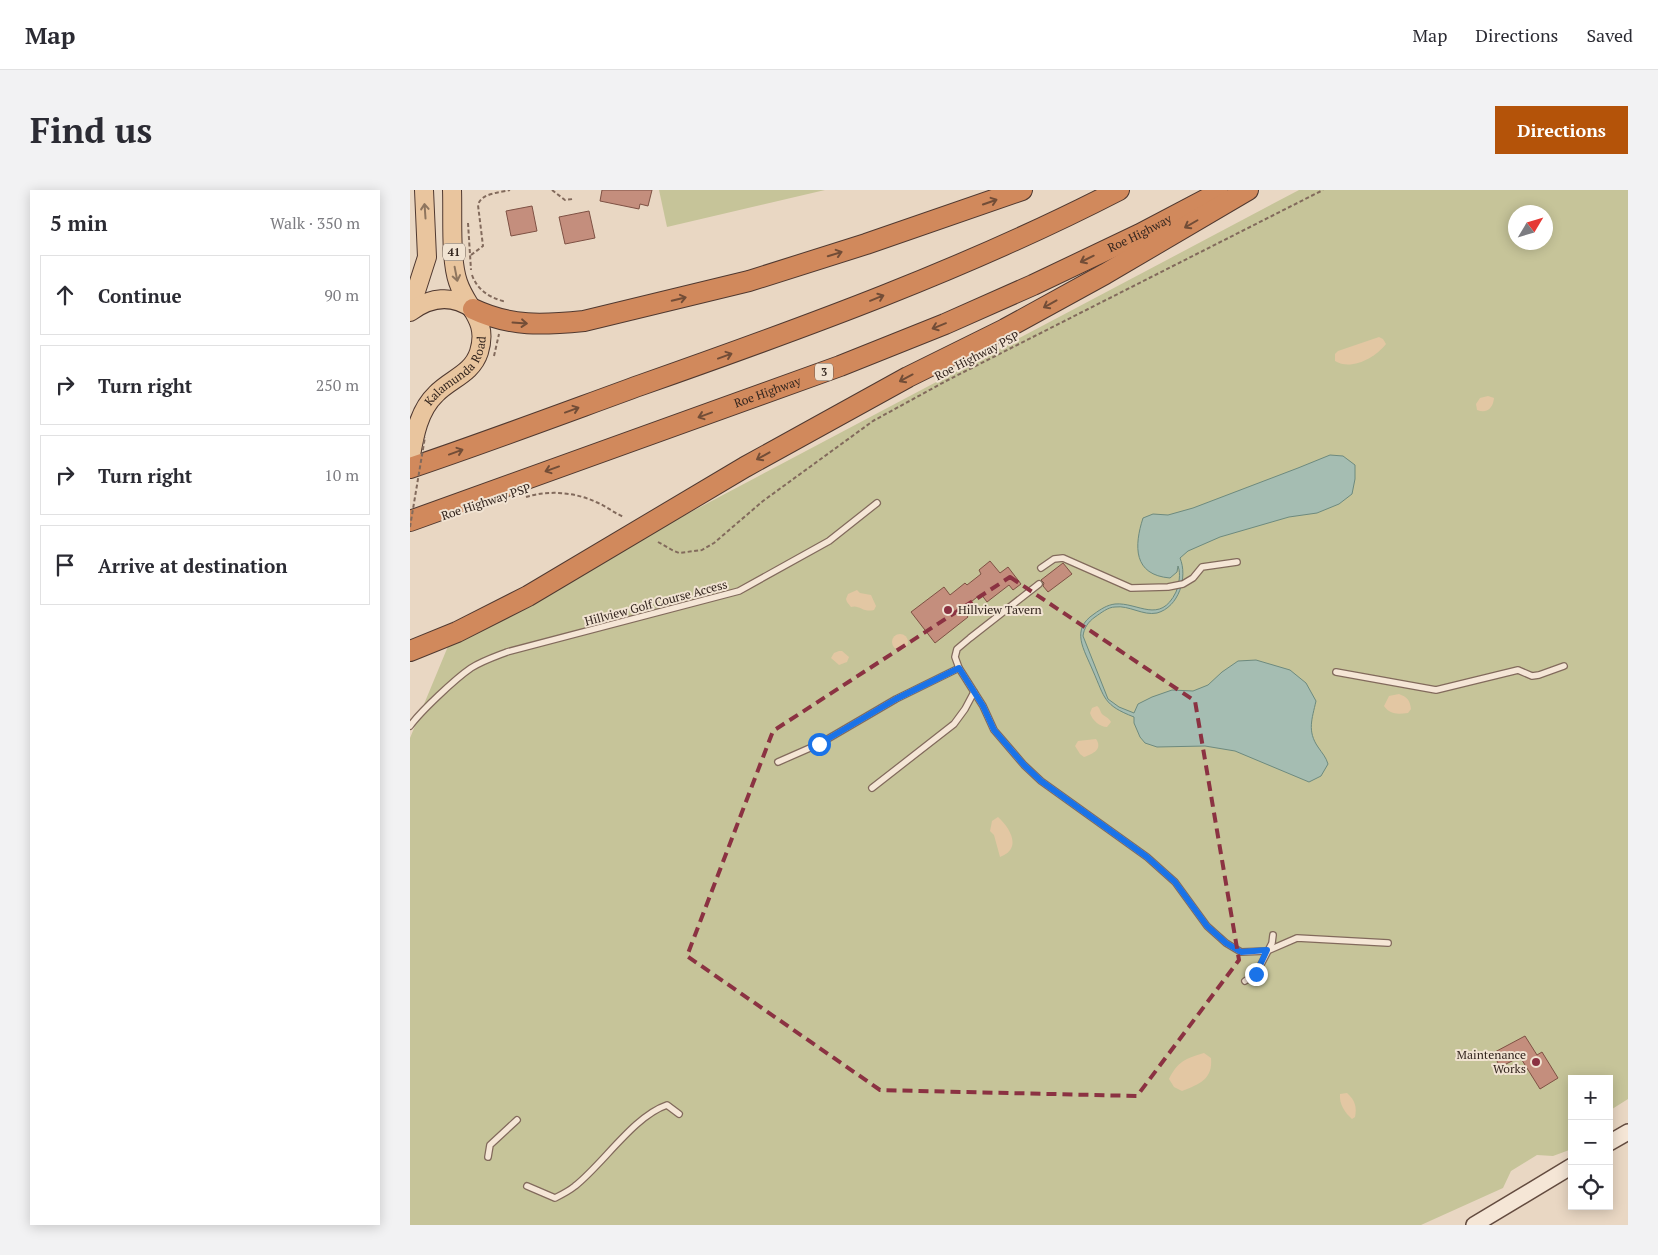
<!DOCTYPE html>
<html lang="en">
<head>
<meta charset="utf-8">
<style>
  :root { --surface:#fff; --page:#f2f2f3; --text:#2b2b33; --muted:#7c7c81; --line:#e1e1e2; --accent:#b45309 }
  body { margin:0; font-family:"PT Serif",serif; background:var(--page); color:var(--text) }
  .controls { position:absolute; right:15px; bottom:15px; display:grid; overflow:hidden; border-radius:0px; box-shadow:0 2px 12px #0003 }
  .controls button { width:45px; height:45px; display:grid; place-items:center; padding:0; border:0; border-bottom:1px solid var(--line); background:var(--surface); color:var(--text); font:25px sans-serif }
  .compass { position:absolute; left:1098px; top:15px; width:45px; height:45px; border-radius:50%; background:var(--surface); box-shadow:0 2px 12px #0003; rotate:52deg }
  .stop { position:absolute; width:15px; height:15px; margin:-11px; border:4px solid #1a73e8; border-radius:50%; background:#fff }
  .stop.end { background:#1a73e8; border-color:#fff; box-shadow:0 1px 5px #0008 }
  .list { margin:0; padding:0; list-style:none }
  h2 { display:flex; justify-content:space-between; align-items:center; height:65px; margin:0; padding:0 20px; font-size:21px }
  h2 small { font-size:16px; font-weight:400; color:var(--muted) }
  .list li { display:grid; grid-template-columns:32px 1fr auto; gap:15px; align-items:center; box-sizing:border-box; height:80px; margin:0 10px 10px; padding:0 10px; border:1px solid var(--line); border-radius:0px }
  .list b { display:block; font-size:19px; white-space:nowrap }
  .list em { font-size:16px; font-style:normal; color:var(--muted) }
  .icon { flex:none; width:28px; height:28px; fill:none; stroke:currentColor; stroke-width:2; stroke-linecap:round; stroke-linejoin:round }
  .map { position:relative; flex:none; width:1218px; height:1035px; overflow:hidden; border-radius:0px }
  header { display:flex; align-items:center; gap:30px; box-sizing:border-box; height:70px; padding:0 25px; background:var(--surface); border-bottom:1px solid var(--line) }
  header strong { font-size:24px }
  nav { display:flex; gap:28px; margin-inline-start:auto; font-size:18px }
  .intro { display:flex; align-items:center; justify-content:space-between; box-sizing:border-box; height:120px; padding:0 30px }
  h1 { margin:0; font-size:35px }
  .button { padding:12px 22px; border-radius:0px; background:var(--accent); color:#fff; font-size:18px; font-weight:700 }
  main { display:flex; gap:30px; padding:0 30px }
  aside { flex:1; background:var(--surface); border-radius:0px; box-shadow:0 2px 12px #0003 }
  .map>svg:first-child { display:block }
  .green { fill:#c6c499; fill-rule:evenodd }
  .sand { fill:#e3c7a3 }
  .water { fill:#a5bdb2; stroke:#6d8a7e }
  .building { fill:#c48e7d; stroke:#7e5144 }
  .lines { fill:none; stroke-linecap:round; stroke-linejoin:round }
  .lane-casing { stroke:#826a5c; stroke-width:8 }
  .secondary-casing { stroke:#634b3f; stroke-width:18 }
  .primary-casing { stroke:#503930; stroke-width:20 }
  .highway-casing { stroke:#503930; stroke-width:22 }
  .path { stroke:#826a5c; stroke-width:2; stroke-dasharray:4 2.5; stroke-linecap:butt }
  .lane { stroke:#f5e6d6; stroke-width:5.5 }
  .secondary { stroke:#f5e6d6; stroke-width:15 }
  .primary { stroke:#e9c59e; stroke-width:18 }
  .highway { stroke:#d1895c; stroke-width:20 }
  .path-bridge { stroke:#826a5c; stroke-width:2; stroke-dasharray:4 2.5; stroke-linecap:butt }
  .oneway { stroke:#724d37 }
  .oneway2 { stroke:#8e755e }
  .route { stroke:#1a73e8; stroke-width:6 }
  .marked { fill:none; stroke:#8b3242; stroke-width:4; stroke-dasharray:10 6; stroke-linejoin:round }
  .poi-dot { fill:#8b3242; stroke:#f1e3d2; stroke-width:2 }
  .labels { text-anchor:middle; stroke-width:4; stroke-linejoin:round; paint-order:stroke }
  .shield { fill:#f1e3d2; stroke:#6c5e54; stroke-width:1 }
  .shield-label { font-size:11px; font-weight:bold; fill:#33251e }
  .street-label { font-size:12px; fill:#33251e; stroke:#f1e3d2 }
  .poi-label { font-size:12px; fill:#33251e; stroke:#f1e3d2; text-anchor:start }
</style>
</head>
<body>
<header>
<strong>Map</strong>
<nav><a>Map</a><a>Directions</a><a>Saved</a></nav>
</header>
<div class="intro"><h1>Find us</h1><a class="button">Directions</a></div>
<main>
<aside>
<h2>5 min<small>Walk · 350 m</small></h2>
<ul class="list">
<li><svg class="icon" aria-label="ahead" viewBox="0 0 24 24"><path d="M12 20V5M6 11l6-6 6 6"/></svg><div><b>Continue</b></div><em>90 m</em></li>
<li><svg class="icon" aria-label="right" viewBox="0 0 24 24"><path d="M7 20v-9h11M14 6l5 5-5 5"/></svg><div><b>Turn right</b></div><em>250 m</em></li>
<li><svg class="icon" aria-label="right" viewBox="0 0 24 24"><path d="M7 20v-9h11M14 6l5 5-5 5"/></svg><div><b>Turn right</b></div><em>10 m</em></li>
<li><svg class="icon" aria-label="arrive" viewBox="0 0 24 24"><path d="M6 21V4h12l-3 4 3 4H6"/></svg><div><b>Arrive at destination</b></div></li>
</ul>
</aside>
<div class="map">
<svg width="1218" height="1035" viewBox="0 0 1218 1035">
  <rect width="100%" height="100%" fill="#e9d7c3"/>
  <g class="green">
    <polygon points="249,0 415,0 257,37"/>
    <path d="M889,0H1218V909L1199,921V889H1162V959L1143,966L1127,965L1101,981L1093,998L1011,1035H0V548L41,449ZM1106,22H1136V52H1106Z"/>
  </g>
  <g class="sand">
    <path d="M969,147L973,149L976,154C965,168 941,181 925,171V164L928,161Z"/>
    <path d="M1078,206L1084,208C1083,218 1077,224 1067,220L1066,214L1070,208Z"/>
    <path d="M447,400L450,403L461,405L466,416L464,420C453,423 449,414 441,417L437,412L436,409L438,404Z"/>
    <circle cx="490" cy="452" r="8"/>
    <polygon points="429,461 432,461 439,467 437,472 429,475 421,468 424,463"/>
    <path d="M989,504C997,507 1000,510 1001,519L998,523C988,524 980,525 974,516L979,506Z"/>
    <path d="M687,516C690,518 690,521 692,524C695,527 698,527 701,532L697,537C690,537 682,530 680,523L682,518Z"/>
    <path d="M686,549C693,559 683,564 674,567L670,564L665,556L668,551Z"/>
    <path d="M588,627C601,639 612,659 590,667L584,645L580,641L582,631Z"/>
    <path d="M794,863L801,868C803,889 790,894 772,901L764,897L759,889C768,871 775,869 794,863Z"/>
    <path d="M937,903C945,910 947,917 945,927L942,929C935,923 929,914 930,904Z"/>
  </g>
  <path class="water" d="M920,265L933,266L945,275V289L942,304L929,314L907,323L879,327L810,347L778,361L770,368C778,387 769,417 747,423C733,426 719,415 705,417C698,417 691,423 685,427C678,432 674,438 673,446L698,509L709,517L724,523L728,514L742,507L762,500L783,501L798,495L812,482L828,471L846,470L880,480L896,493L906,511C902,529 897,541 908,557C912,563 916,567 918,574L911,586L899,592L825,561L795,556L747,557L735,553L730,547L724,533V527C693,515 695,508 683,481C674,459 660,440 684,424C691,419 697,415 705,414C728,412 750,435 766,402C769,394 771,384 768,376L767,382L760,388C723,385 724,356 733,328L743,324L758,325L783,318L888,278Z"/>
  <g class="building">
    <polygon points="192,0 242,0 238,16 230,14 229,19 190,11"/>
    <polygon points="122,16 127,41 101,46 96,21"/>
    <polygon points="179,21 185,48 155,54 149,27"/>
    <polygon points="580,371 590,383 598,377 611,394 603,400 599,395 577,412 571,404 552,419 558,427 525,453 501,422 534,397 540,405 555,393 557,395 571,384 569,380"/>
    <polygon points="653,373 662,384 638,402 633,396 634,393 631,390"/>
    <polygon points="1115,846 1127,865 1132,862 1148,888 1130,899 1110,867 1090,877 1083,863"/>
  </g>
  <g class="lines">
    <defs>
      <g id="lane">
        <polyline points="631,378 644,369 653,368 721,398 758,397 773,394 783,388 792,377 827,372"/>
        <polyline points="629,394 560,448 547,459 545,467 549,478 573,516 584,540 614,575 631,591 737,667 765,692 797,736 816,753 831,762 857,761 887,748 978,753"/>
        <polyline points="926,482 1026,500 1108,480 1122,486 1129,485 1154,476"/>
        <path d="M0,536C11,521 45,489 61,478C72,471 84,467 97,462L329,401L419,351L467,313"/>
        <polyline points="368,572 409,554 486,509 549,478"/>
        <polyline points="462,598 544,534 555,519 564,502"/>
        <polyline points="835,791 846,784 862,753 863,745"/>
        <polyline points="78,967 80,955 107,930"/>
        <path d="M117,996L145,1008C151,1005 159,1001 165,996C193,974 224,926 257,915L269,924"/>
      </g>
      <g id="secondary">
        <polyline points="1199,953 1218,942"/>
        <polyline points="1064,1035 1162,976"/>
      </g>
      <g id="primary">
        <polyline points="0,120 17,67 14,0"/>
        <path d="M0,122C20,107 42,104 63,119"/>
        <path id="s1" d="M0,271C4,248 8,221 26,204C40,189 62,184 69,162C79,130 57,119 48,92C40,69 43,25 42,0"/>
      </g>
      <g id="highway">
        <path d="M63,119C101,137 133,135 174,131L339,91L456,54L612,0"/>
        <path d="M0,278C77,252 154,223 231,195C393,138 556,79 709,0"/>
        <path id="s2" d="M0,331L430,176L535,134L623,95L730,44L808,3"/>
        <polyline points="0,461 47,442 118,406 335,277 498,187 595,139 695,84 838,0"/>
      </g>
    </defs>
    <use href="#lane" class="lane-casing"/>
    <use href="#secondary" class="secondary-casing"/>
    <use href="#primary" class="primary-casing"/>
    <use href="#highway" class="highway-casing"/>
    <g class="path">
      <polyline points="142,0 155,10 163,9"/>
      <polyline points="58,33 61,80"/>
      <path d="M61,65L73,56L68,15C71,3 89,3 100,0"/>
      <path d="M62,85C67,99 78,107 93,111L92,114"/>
      <polyline points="84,166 89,144"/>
      <path d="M116,307C139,300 164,302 186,312C196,316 204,323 214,327"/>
      <polyline points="248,352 262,360 269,363 292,360 304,353 353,311 463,231 536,191 913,0"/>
    </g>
    <use href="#lane" class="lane"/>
    <use href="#secondary" class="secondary"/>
    <use href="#primary" class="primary"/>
    <use href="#highway" class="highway"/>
    <polyline class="path-bridge" points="0,337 15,247"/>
  </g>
  <defs><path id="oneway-shaft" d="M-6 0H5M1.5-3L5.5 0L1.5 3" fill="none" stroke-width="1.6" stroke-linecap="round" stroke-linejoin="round" transform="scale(1.25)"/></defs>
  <g class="oneway">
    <use href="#oneway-shaft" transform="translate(580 12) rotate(-19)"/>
    <use href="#oneway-shaft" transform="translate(781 34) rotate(150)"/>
    <use href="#oneway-shaft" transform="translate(425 64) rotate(-17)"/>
    <use href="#oneway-shaft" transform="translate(677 69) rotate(154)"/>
    <use href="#oneway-shaft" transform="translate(467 108) rotate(-22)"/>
    <use href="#oneway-shaft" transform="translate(269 109) rotate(-14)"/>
    <use href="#oneway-shaft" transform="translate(640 114) rotate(151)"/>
    <use href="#oneway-shaft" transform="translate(110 133) rotate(4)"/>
    <use href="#oneway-shaft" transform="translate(529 136) rotate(158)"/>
    <use href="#oneway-shaft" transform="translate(315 166) rotate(-20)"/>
    <use href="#oneway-shaft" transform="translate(496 188) rotate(152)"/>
    <use href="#oneway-shaft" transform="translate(162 220) rotate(-20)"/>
    <use href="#oneway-shaft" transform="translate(295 225) rotate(160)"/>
    <use href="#oneway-shaft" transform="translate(46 262) rotate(-20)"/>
    <use href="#oneway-shaft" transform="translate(353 266) rotate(151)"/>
    <use href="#oneway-shaft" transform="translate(142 279) rotate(160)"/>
  </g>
  <g class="oneway2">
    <use href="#oneway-shaft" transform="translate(15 21) rotate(-94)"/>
    <use href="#oneway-shaft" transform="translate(46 84) rotate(79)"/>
  </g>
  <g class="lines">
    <polyline class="route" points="409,554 486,509 549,478 573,516 584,540 614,575 631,591 737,667 765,692 797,736 816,753 831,762 857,760 846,784"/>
  </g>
  <path class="marked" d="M600,387L785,511L829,770L727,906L470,900L277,766L363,541Z"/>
  <g class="poi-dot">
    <circle cx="538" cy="420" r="5"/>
    <circle cx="1126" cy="872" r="5"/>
  </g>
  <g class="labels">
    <g class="shield">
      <rect x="33" y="53.5" width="22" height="17" rx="4"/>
      <rect x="405" y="173.5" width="18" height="17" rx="4"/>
    </g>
    <g class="shield-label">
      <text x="44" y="66">41</text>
      <text x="414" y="186">3</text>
    </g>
    <g class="street-label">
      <text dy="4" stroke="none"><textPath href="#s2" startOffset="785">Roe Highway</textPath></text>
      <text transform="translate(567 166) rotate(-27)" y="4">Roe Highway PSP</text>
      <text dy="4" stroke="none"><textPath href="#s1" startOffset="105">Kalamunda Road</textPath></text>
      <text dy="4" stroke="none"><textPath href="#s2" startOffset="380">Roe Highway</textPath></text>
      <text transform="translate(76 312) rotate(-18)" y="4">Roe Highway PSP</text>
      <text transform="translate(246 413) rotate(-15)" y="4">Hillview Golf Course Access</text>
    </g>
    <g class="poi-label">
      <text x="548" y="424">Hillview Tavern</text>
      <text x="1116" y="869" text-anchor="end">Maintenance<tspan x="1116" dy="14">Works</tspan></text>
    </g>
  </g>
</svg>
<div class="controls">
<button>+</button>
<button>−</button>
<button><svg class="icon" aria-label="locate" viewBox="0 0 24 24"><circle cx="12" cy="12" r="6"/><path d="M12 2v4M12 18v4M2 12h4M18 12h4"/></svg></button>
</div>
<svg class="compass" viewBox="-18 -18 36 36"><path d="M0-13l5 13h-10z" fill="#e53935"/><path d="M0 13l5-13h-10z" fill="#7c7c81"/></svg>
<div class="stop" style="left:409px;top:554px"></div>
<div class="stop end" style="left:846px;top:784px"></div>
</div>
</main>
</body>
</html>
